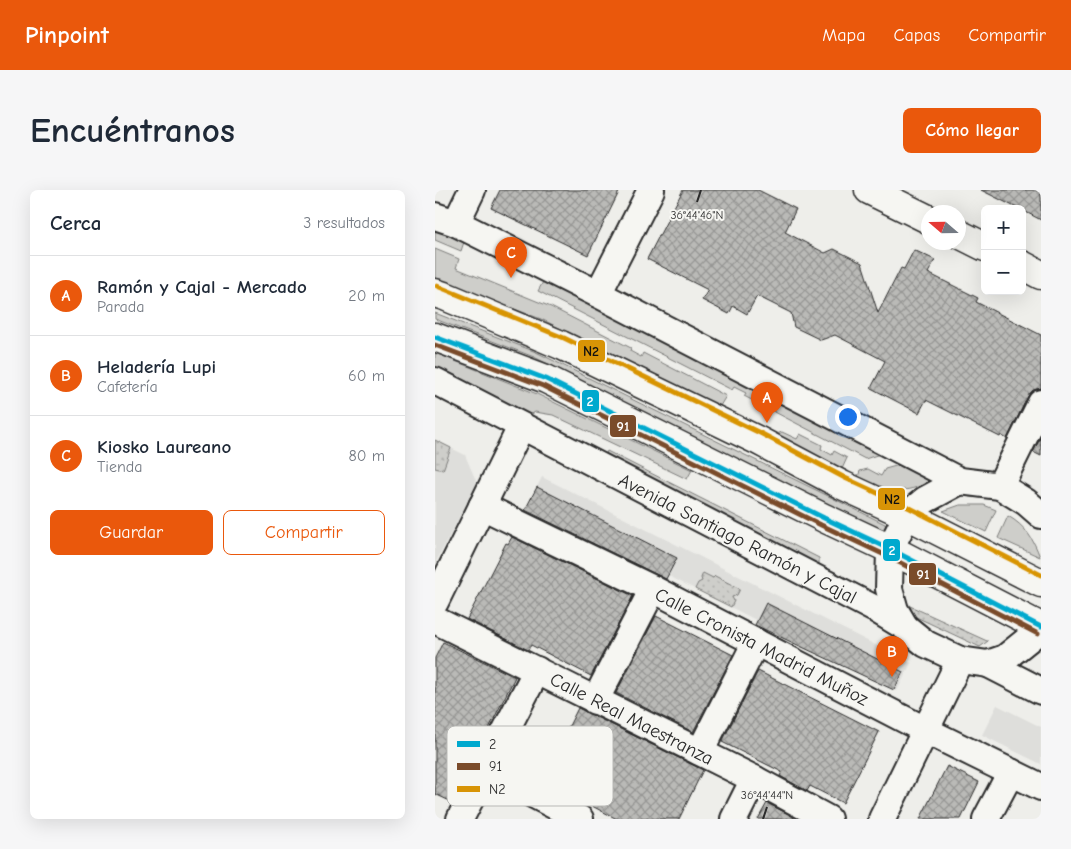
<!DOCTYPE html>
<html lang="es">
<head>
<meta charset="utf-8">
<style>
  :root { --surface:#fff; --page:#f6f6f7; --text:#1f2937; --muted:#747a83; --line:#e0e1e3; --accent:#ea580c }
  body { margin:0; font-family:"Comic Neue",sans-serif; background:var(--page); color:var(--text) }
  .controls { position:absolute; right:15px; top:15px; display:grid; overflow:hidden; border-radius:8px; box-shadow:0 5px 20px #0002 }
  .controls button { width:45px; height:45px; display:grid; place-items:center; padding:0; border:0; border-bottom:1px solid var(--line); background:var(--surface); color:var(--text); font:25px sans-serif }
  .compass { position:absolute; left:486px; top:15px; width:45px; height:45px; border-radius:50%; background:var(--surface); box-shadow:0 5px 20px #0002; rotate:290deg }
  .you { position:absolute; left:412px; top:226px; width:18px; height:18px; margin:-12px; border:4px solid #fff; border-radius:50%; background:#1a73e8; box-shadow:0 0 0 8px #1a73e833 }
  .badge { display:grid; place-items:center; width:32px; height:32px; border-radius:50%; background:var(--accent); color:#fff; font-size:16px; font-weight:700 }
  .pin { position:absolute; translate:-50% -41px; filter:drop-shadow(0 1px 2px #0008) }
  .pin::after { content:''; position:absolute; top:26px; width:18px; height:15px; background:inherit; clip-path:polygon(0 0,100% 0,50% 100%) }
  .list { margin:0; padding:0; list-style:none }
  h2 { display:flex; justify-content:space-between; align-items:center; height:65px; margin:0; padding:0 20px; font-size:21px }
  h2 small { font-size:16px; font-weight:400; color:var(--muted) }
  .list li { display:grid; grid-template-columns:32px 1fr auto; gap:15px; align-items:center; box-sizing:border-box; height:80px; padding:0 20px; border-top:1px solid var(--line) }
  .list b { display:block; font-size:19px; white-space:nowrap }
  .list p { margin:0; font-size:16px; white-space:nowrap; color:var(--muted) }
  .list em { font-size:16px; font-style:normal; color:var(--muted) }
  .actions { display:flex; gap:10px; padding:15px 20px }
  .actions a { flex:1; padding:11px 0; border:1px solid var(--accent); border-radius:8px; text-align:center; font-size:18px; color:var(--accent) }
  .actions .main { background:var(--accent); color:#fff }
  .map { position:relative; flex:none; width:606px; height:629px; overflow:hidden; border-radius:8px }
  header { display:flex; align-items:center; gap:30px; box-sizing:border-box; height:70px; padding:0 25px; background:var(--accent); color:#fff }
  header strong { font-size:24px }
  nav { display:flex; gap:28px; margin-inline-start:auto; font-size:18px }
  .intro { display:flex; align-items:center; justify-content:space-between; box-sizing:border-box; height:120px; padding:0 30px }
  h1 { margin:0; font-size:35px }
  .button { padding:12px 22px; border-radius:8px; background:var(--accent); color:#fff; font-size:18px; font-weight:700 }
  main { display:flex; gap:30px; padding:0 30px }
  aside { flex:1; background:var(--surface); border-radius:8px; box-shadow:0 5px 20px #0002 }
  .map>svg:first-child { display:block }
  .built { fill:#dededb }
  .grass { fill:#cececa; stroke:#7c7c7a }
  .garden { fill:url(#garden-dots); stroke:#7c7c7a }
  .building { fill:url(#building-cross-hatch); stroke:#2b2b2b }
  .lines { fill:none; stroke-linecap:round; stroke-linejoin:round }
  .minor-casing { stroke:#2b2b2b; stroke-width:30 }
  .secondary-casing { stroke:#2b2b2b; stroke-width:31 }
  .primary-casing { stroke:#2b2b2b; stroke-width:31 }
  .minor { stroke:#f6f6f2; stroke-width:26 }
  .secondary { stroke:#f6f6f2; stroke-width:28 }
  .primary { stroke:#f6f6f2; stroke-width:28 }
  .bus-1-casing { stroke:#f6f6f2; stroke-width:9 }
  .bus-2-casing { stroke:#f6f6f2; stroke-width:9 }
  .bus-3-casing { stroke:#f6f6f2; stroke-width:9 }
  .bus-1 { stroke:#00a9ce; stroke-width:5 }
  .bus-2 { stroke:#7a4b2a; stroke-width:5 }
  .bus-3 { stroke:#d89406; stroke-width:5 }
  .ticks { fill:none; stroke:#2b2b2b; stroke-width:2 }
  .labels { text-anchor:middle; stroke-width:4; stroke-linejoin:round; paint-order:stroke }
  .street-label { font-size:19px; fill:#2b2b2b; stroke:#f6f6f2 }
  .key { fill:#f6f6f2; stroke:#b9b9b6; stroke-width:1 }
  .key-label { font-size:14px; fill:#2b2b2b }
  .ticks-label { font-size:12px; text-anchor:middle; fill:#2b2b2b; stroke:#f6f6f2; stroke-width:4; stroke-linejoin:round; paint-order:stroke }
  .line-badge { stroke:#f6f6f2; stroke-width:2 }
  .badge-label { font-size:14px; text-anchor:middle; font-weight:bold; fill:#fff }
  .pale-badge-label { font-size:14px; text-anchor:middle; font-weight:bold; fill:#111 }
</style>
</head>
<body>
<header>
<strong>Pinpoint</strong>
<nav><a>Mapa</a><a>Capas</a><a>Compartir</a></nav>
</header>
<div class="intro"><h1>Encuéntranos</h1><a class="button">Cómo llegar</a></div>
<main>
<aside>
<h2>Cerca<small>3 resultados</small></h2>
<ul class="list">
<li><span class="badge">A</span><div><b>Ramón y Cajal - Mercado</b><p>Parada</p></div><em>20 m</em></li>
<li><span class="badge">B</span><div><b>Heladería Lupi</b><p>Cafetería</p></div><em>60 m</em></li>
<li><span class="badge">C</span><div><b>Kiosko Laureano</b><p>Tienda</p></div><em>80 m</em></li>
</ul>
<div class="actions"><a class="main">Guardar</a><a>Compartir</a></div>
</aside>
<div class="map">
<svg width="606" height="629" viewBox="0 0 606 629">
  <defs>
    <pattern id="garden-dots" width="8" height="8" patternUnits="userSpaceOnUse" patternTransform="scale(1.25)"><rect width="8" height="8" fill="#cececa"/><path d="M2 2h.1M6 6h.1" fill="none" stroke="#b1b1ae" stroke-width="1.8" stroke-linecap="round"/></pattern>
    <pattern id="building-cross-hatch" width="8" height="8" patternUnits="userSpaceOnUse" patternTransform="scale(1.25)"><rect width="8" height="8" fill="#babab7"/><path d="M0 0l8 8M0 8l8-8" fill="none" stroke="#979795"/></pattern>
  </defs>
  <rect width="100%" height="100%" fill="#eeeeea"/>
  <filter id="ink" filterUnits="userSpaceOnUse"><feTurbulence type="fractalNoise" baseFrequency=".02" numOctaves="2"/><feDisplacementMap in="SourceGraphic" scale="10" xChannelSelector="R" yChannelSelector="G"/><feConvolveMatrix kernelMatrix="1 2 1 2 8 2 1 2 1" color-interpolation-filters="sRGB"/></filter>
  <g filter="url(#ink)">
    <g class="built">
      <polygon points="0,250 30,265 42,293 0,374"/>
      <polygon points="107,287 476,473 462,501 93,315"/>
      <polygon points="562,515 606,537 606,574 547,545"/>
    </g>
    <g class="grass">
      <polygon points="0,39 29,52 26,61 0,50"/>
      <polygon points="0,59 24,69 21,78 116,117 196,158 195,161 206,167 208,163 291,206 285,216 106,129 0,89"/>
      <polygon points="108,92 448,263 430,269 309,206 311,203 299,197 297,200 103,101"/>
      <polygon points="0,123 101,162 450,334 452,340 447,341 99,167 0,129"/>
      <polygon points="0,163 102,204 257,280 252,289 118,225 100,222 89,229 0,185"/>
      <polygon points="347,242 362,249 365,244 387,255 386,259 397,265 399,261 412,268 407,279 339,245"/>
      <polygon points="172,261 384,368 384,379 168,271"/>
      <path d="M468,274L494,287L493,293C463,306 450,300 423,287L425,281L433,279L446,286L450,279Z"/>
      <polygon points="525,315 549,315 561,320 551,342 508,321"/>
      <path d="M573,326C590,336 598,348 605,367L563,348Z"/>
    </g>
    <g class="garden">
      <polygon points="0,250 16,258 8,280 0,278"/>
      <polygon points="268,383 278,388 280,386 305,399 302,405 297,407 299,411 296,417 260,399 263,393 267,391 266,388"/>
      <polygon points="475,416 552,451 553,451 545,457 477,425"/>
    </g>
    <g class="building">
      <polygon points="65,0 185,0 153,65 56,18"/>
      <polygon points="248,0 323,0 361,19 350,42 390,63 399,59 427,73 443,123 466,78 469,79 479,60 500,70 493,83 543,108 541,112 606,145 606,198 598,200 593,206 572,249 566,245 565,247 491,210 484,223 436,198 450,171 400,145 386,150 359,137 356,123 322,106 312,124 298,116 294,124 267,110 273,100 212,69"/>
      <polygon points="546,0 606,0 606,30 587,20 587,19 584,19"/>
      <polygon points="606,247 606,266 598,262"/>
      <polygon points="102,297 242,368 231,389 90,320"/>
      <polygon points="77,347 198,406 156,486 96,455 93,460 32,429 71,353 73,354"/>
      <polygon points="331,413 468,482 459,500 320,435"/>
      <polygon points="221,426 298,465 258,542 181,503"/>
      <polygon points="8,452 80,487 17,612 0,604 0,468"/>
      <polygon points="323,481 444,542 408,613 375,596 372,601 345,586 347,582 287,552"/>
      <polygon points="143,518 268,580 244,629 182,629 107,590"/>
      <polygon points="512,576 544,592 526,629 485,629"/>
      <polygon points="332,613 359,627 358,629 323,629"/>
    </g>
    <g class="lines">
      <defs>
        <g id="minor">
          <polyline points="0,26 21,33 163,104 525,291 565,296 591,312 606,325"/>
          <polyline points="21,33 37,0"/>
          <polyline points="163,104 216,0"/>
          <polyline points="0,191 442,420 470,437 491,454 525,470 553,474 606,501"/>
          <polyline points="565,296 606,213"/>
          <polyline points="47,316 218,399 490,540 606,597"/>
          <polyline points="0,412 86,237"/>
          <polyline points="0,430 319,589 393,629"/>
          <polyline points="470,437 460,420 454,399 455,359 472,325 490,310 525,291"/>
          <polyline points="553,474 570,468 606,439"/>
          <polyline points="160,511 218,399"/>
          <polyline points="265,562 321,452"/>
          <polyline points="50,579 145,629"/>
          <polyline points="25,629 102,480"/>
          <polyline points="299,629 319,589"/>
          <polyline points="447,629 525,470"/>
          <polyline points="551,629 576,582"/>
        </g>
        <g id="secondary">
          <polyline points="434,0 493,29"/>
          <polyline points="524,44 550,57"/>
          <polyline points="587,75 606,85"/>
        </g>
        <g id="primary">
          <polyline points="0,103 12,107 126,155 324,251 407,295 472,325 606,393"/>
          <polyline points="0,147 111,189 389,328 455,359 606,437"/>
        </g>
      </defs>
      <use href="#minor" class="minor-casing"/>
      <use href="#secondary" class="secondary-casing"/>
      <use href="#primary" class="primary-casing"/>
      <use href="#minor" class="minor"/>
      <use href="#secondary" class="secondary"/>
      <use href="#primary" class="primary"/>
      <defs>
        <polyline id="bus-1" points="0,147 111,189 389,328 455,359 606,437"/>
        <polyline id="bus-2" points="0,155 108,196 386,335 452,366 603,444"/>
        <polyline id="bus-3" points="2,96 129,148 327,244 410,288 475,318 606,385"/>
      </defs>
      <use href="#bus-1" class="bus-1-casing"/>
      <use href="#bus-2" class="bus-2-casing"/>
      <use href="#bus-3" class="bus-3-casing"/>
      <use href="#bus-1" class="bus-1"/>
      <use href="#bus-2" class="bus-2"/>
      <use href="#bus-3" class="bus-3"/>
    </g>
  </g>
  <path class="ticks" d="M262,12L266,0M328,629L332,617"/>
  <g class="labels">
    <g class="street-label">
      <text transform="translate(303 348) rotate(27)" y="7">Avenida Santiago Ramón y Cajal</text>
      <text transform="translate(327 456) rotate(27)" y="7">Calle Cronista Madrid Muñoz</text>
      <text transform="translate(197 528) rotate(27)" y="7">Calle Real Maestranza</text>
    </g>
  </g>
  <rect x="12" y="536" width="166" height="80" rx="8" class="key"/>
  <rect x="22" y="551" width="23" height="6" fill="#00a9ce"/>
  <rect x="22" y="573" width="23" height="7" fill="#7a4b2a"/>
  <rect x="22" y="596" width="23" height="6" fill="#d89406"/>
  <g class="key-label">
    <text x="54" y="559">2</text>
    <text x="54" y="581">91</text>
    <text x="54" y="604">N2</text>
  </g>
  <g class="ticks-label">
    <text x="262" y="29">36°44'46"N</text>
    <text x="332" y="609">36°44'44"N</text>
  </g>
  <g class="line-badge">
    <rect x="142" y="149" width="29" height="24" rx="5" fill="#d89406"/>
    <rect x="146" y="199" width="19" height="24" rx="5" fill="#00a9ce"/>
    <rect x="174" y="224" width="28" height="24" rx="5" fill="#7a4b2a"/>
    <rect x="442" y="297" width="29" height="24" rx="5" fill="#d89406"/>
    <rect x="447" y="348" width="19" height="24" rx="5" fill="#00a9ce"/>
    <rect x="473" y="372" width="29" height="24" rx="5" fill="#7a4b2a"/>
  </g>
  <g class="badge-label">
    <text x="155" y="216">2</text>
    <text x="188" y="241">91</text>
    <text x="457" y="365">2</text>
    <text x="488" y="389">91</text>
  </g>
  <g class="pale-badge-label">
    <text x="156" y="166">N2</text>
    <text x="457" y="314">N2</text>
  </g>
</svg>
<div class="controls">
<button>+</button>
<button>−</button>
</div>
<svg class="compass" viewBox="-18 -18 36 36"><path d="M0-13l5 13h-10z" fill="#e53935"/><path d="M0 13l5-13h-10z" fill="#747a83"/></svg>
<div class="you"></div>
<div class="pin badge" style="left:332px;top:233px">A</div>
<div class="pin badge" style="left:457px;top:487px">B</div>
<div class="pin badge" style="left:76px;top:88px">C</div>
</div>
</main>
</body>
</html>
